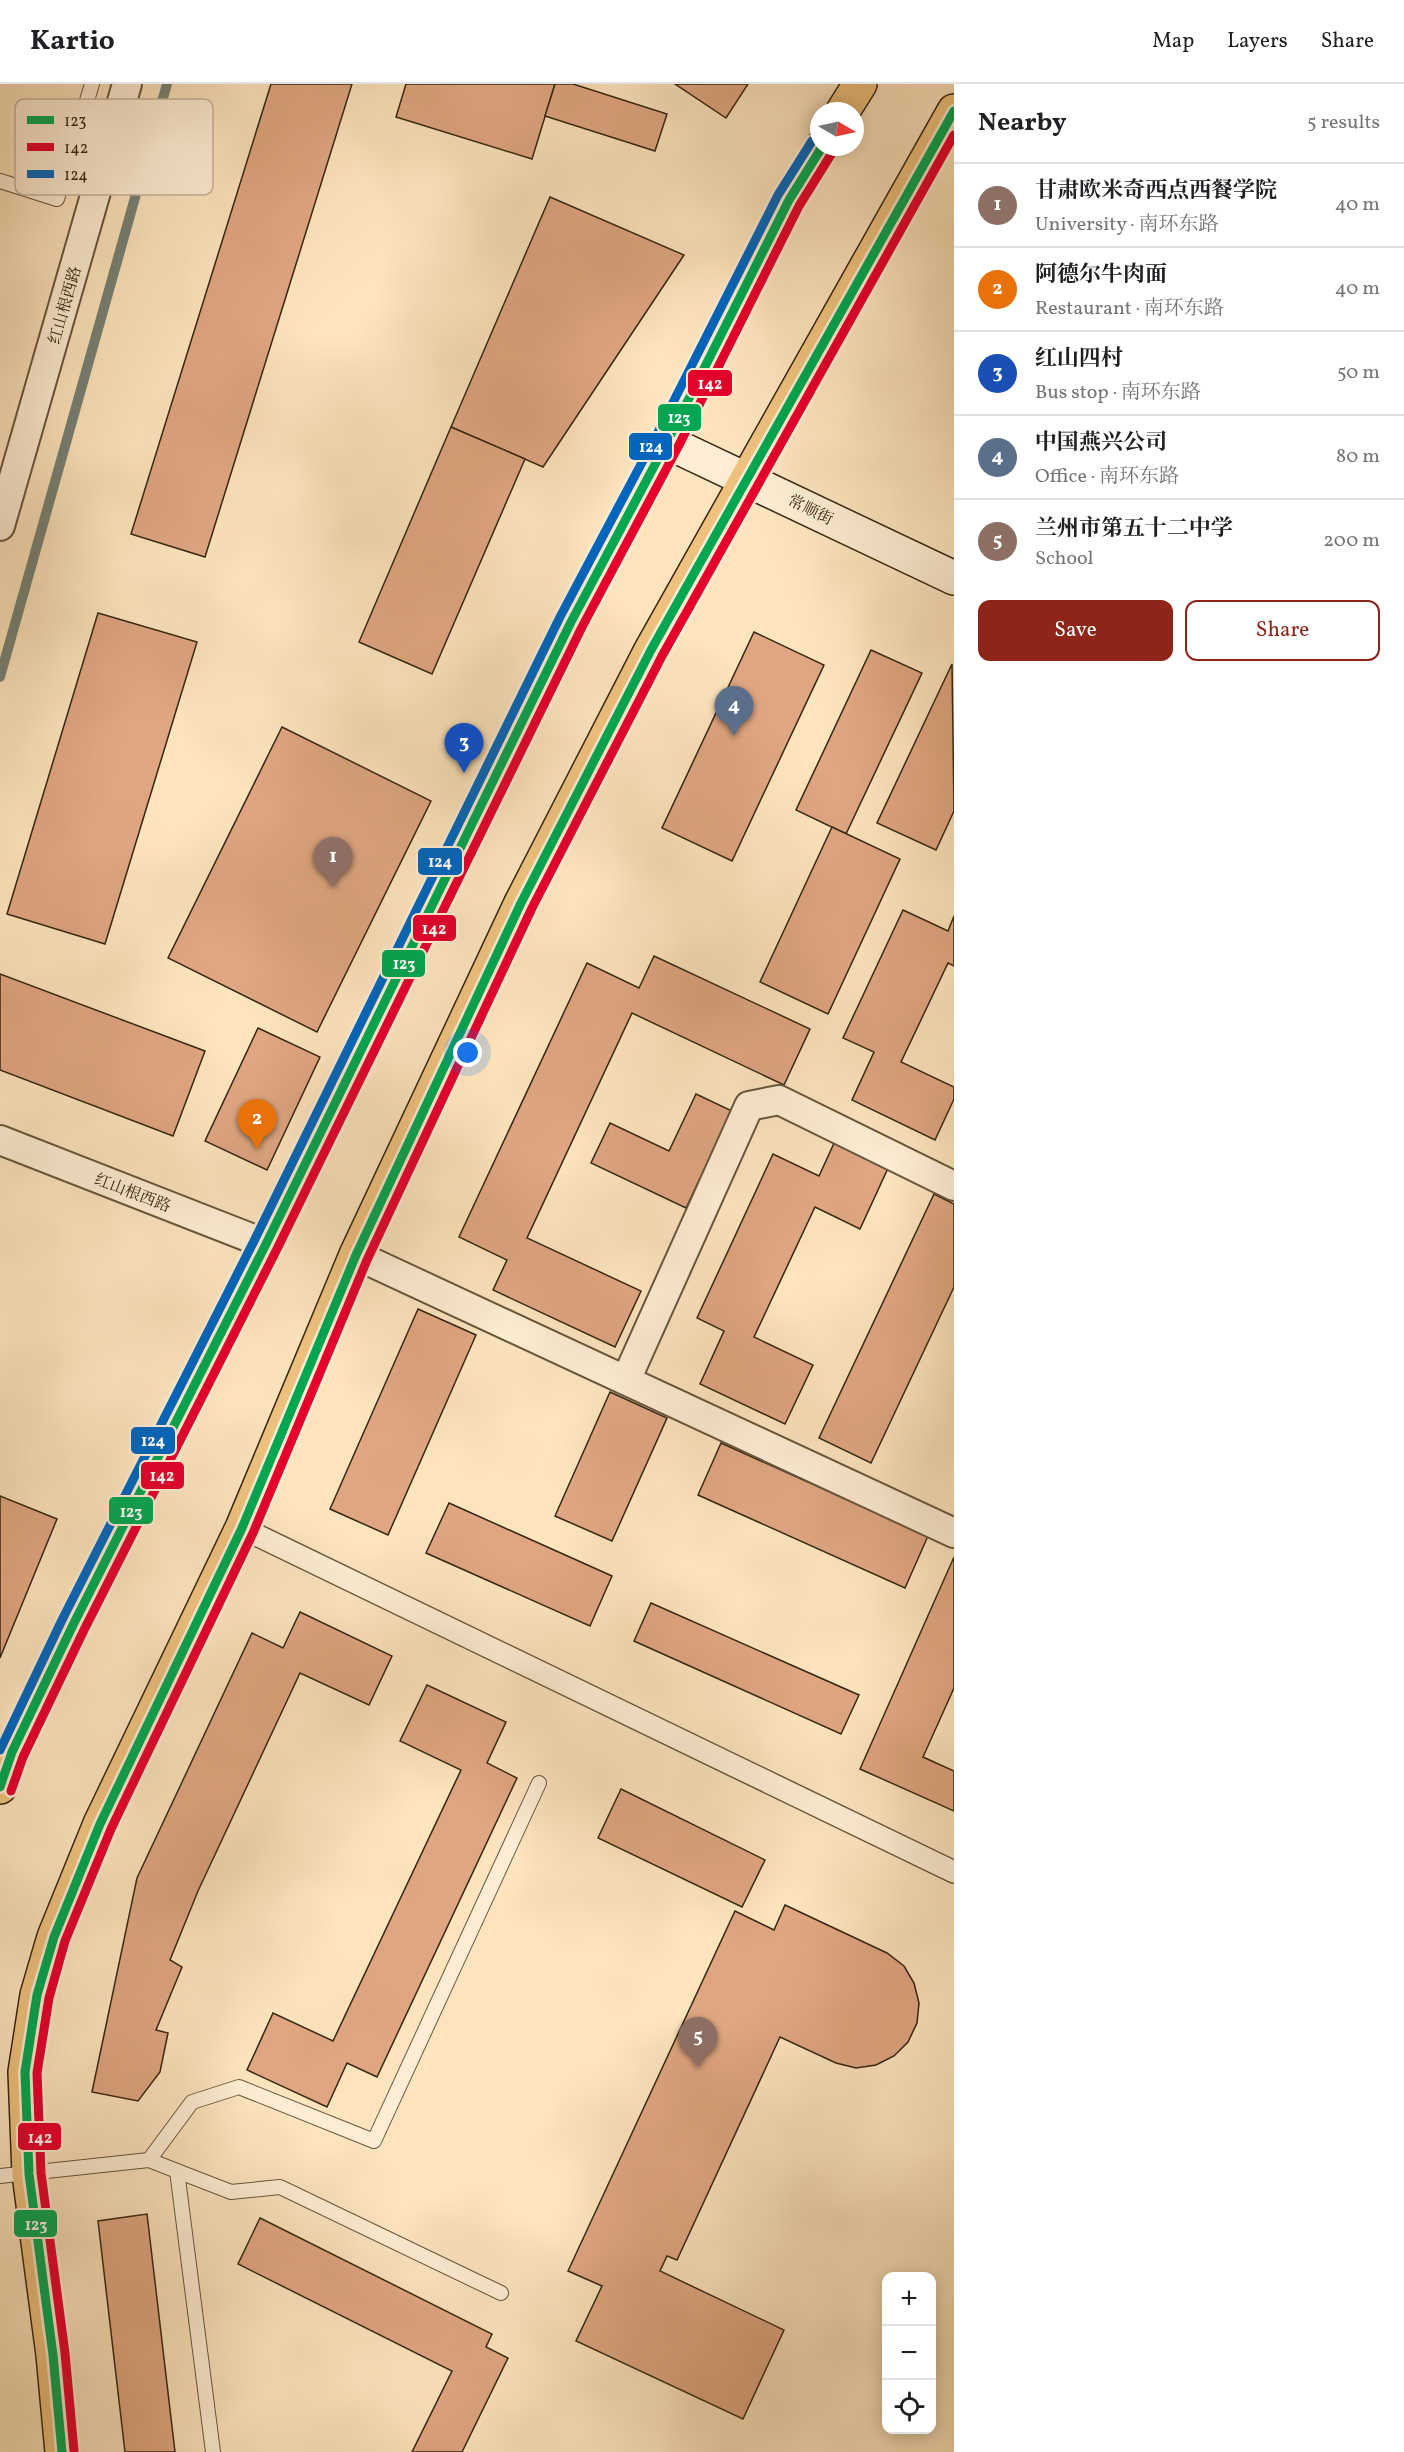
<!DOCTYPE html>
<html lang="en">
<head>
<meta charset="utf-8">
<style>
  :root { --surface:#fff; --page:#f6f6f6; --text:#202124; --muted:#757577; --line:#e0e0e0; --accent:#8f2418 }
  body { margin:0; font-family:Vollkorn,"Noto Serif SC",serif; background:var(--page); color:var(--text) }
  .controls { position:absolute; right:18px; bottom:18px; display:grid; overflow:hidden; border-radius:12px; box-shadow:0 3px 15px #0003 }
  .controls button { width:54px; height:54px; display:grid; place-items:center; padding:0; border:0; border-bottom:2px solid var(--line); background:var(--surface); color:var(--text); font:30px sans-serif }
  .compass { position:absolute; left:810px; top:18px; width:54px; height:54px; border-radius:50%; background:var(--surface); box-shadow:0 3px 15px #0003; rotate:99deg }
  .you { position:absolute; left:468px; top:969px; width:21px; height:21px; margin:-15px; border:4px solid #fff; border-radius:50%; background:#1a73e8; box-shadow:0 0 0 9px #1a73e833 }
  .badge { display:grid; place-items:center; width:39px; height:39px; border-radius:50%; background:var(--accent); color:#fff; font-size:20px; font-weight:700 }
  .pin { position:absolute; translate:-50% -50px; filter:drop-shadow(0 2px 3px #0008) }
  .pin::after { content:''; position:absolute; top:32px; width:21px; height:18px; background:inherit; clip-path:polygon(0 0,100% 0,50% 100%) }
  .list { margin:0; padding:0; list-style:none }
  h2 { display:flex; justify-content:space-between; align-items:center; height:78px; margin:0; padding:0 24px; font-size:26px }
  h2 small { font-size:20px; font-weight:400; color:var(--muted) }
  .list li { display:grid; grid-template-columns:39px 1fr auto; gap:18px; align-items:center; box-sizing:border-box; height:84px; padding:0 24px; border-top:2px solid var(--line) }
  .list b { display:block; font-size:22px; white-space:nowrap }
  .list p { margin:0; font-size:20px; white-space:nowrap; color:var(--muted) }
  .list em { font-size:20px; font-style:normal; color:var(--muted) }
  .actions { display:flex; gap:12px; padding:18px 24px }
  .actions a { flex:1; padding:14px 0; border:2px solid var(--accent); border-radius:12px; text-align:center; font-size:21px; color:var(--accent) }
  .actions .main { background:var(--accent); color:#fff }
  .icon { flex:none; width:33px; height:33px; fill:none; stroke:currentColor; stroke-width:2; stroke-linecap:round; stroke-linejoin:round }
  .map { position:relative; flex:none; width:954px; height:2368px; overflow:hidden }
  header { display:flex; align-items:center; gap:36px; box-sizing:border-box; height:84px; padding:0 30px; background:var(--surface); border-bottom:2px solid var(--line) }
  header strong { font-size:28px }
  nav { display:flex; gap:33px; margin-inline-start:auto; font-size:21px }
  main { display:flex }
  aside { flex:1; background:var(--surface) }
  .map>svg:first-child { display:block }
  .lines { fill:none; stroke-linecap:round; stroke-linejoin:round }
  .stream { stroke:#768176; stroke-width:10 }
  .building { fill:#dfa681; stroke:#352612; stroke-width:1.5 }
  .service-casing { stroke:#67563d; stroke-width:16 }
  .pedestrian-casing { stroke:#67563d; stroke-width:24 }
  .minor-casing { stroke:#67563d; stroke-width:32 }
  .secondary-casing { stroke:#352612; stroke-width:36 }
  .trunk-casing { stroke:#352612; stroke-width:36 }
  .service { stroke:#feedd4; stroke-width:14 }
  .pedestrian { stroke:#feedd4; stroke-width:21 }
  .minor { stroke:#feedd4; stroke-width:28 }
  .secondary { stroke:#feedd4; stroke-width:33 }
  .trunk { stroke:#eec27e; stroke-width:33 }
  .bus-1-casing { stroke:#feedd4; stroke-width:14 }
  .bus-2-casing { stroke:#feedd4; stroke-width:14 }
  .bus-3-casing { stroke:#feedd4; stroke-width:14 }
  .bus-1 { stroke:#00a651; stroke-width:9 }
  .bus-2 { stroke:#e4002b; stroke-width:9 }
  .bus-3 { stroke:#0065bd; stroke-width:9 }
  .labels { text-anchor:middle; stroke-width:6; stroke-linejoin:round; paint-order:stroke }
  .street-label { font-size:16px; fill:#352612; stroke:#feedd4 }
  .key { fill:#feedd4; stroke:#c2b19a; stroke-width:1.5 }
  .key-label { font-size:16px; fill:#352612 }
  .line-badge { stroke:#feedd4; stroke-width:2 }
  .badge-label { font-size:16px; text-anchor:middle; font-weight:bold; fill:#fff }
</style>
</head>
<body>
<header>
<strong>Kartio</strong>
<nav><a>Map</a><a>Layers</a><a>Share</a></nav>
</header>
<main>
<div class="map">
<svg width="954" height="2368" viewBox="0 0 954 2368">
  <rect width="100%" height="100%" fill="#fde4bd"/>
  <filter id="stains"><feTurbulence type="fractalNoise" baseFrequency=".00333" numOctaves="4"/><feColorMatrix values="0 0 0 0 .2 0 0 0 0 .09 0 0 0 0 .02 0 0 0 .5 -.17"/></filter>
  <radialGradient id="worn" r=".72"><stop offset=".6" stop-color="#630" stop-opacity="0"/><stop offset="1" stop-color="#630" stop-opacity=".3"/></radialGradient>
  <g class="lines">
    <polyline class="stream" points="0,593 167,0"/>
  </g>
  <g class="building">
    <polygon points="271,0 352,0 205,473 131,450"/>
    <polygon points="406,0 555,0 532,75 396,33"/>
    <polygon points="555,0 573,0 667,30 655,67 545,32"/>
    <polygon points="675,0 748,0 726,34"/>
    <polygon points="550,113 684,171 543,383 451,343"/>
    <polygon points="451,343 525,375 432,590 359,558"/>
    <polygon points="98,529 197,558 105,860 7,830"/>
    <polygon points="754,548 824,581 732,777 662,744"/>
    <polygon points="871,566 922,589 846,750 796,726"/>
    <polygon points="952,580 954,727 936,766 877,739"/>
    <polygon points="282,643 431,717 317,948 168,874"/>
    <polygon points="832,743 900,775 828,930 760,898"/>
    <polygon points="903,826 948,847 954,832 954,882 948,879 901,978 954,1003 954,1015 935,1056 852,1016 874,968 843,954"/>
    <polygon points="654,872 810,945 784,1001 632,929 527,1154 641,1207 615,1263 493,1206 507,1176 459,1153 587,879 639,904"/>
    <polygon points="0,890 205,967 173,1052 0,986"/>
    <polygon points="258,944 320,973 267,1086 205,1057"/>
    <polygon points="696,1010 732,1027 686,1124 591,1079 610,1039 669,1067"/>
    <polygon points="835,1057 889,1082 860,1145 815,1123 754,1253 813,1281 785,1340 700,1300 724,1247 697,1234 773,1070 819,1092"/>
    <polygon points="934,1110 954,1120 954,1203 871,1379 819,1354"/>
    <polygon points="418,1225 476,1251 388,1451 330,1425"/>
    <polygon points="610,1308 667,1334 612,1457 555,1432"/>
    <polygon points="721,1359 928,1452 905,1504 698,1411"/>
    <polygon points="0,1412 57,1435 0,1574"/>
    <polygon points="449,1419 612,1492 590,1542 426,1469"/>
    <polygon points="954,1473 954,1604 923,1673 954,1687 954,1727 860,1685"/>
    <polygon points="651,1519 859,1611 841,1650 634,1557"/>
    <polygon points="300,1528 392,1572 369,1621 300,1589 198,1807 170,1876 182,1883 156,1946 168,1949 160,1988 138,2017 92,2008 137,1794 252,1549 283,1564"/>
    <polygon points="427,1601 506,1638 487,1679 517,1694 377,1993 347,1979 327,2023 247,1986 273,1929 333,1957 461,1686 400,1657"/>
    <polygon points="621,1705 765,1776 742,1823 598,1754"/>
    <polygon points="785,1821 887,1869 904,1882 914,1899 919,1919 917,1939 908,1958 894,1972 876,1981 856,1984 836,1979 780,1953 677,2176 667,2172 660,2187 784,2246 743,2335 576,2257 602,2202 568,2187 735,1827 774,1846"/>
    <polygon points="147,2130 175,2368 125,2368 98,2137"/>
    <polygon points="260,2134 492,2250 486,2263 508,2274 462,2368 412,2368 452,2287 238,2180"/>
  </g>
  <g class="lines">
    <defs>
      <g id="service">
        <polyline points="0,97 57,115 92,0"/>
        <polyline points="149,2076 192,2018 239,2003 374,2057 539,1699"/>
        <polyline points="177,2087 231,2108 280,2103 501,2209"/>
        <polyline points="0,2092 149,2076 177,2087 213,2368"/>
      </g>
      <polyline id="pedestrian" points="242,1444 954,1788"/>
      <g id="minor">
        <polyline points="0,442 127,0"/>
        <polyline points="0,1056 266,1160"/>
        <polyline points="356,1171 954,1449"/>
        <polyline points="626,1296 749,1022 779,1016 954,1102"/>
      </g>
      <polyline id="secondary" points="667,358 954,494"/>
      <g id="trunk">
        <polyline points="843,27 860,0"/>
        <polyline points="0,1703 12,1668 73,1541 266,1160 571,538 667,358 789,116 822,63"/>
        <polyline points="62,2368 53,2271 29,2090 25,1988 37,1911 54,1853 100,1740 242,1444 356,1171 521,819 651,566 954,27"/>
      </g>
    </defs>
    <use href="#service" class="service-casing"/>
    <use href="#pedestrian" class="pedestrian-casing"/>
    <use href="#minor" class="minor-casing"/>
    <use href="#secondary" class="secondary-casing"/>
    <use href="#trunk" class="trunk-casing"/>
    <use href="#service" class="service"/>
    <use href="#pedestrian" class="pedestrian"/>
    <use href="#minor" class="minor"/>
    <use href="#secondary" class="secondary"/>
    <use href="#trunk" class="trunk"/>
    <defs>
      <g id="bus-1">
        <polyline points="0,1703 12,1668 73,1541 266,1160 571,538 667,358 789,116 822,63"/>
        <polyline points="62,2368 53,2271 29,2090 25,1988 37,1911 54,1853 100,1740 242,1444 356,1171 521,819 651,566 954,27"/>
      </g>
      <g id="bus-2">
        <polyline points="11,1707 23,1673 84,1546 277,1165 582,543 678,363 799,122 832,69"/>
        <polyline points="74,2367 65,2269 41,2089 37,1989 49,1914 65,1857 111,1745 253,1449 367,1176 532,824 662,572 954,51"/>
      </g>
      <polyline id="bus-3" points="0,1666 62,1536 255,1155 560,533 656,352 778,111 812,57"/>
    </defs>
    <use href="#bus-1" class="bus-1-casing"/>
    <use href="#bus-2" class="bus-2-casing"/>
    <use href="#bus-3" class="bus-3-casing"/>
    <use href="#bus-1" class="bus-1"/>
    <use href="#bus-2" class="bus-2"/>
    <use href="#bus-3" class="bus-3"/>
  </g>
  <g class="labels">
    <g class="street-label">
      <text transform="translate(64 221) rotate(-74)" y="6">红山根西路</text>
      <text transform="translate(811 425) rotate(26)" y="6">常顺街</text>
      <text transform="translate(133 1108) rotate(21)" y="6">红山根西路</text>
    </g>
  </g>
  <rect x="15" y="15" width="198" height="96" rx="9" class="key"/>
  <rect x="27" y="32" width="27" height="8" fill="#00a651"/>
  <rect x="27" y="59" width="27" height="8" fill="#e4002b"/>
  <rect x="27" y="86" width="27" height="8" fill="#0065bd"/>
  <g class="key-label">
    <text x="64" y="42">123</text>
    <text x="64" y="69">142</text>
    <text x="64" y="96">124</text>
  </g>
  <g class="line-badge">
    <rect x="687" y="285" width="46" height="28" rx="6" fill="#e4002b"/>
    <rect x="657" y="319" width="45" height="29" rx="6" fill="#00a651"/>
    <rect x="628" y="348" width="45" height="29" rx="6" fill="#0065bd"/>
    <rect x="417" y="763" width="46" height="29" rx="6" fill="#0065bd"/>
    <rect x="412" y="830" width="45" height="28" rx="6" fill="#e4002b"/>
    <rect x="381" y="865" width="45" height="29" rx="6" fill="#00a651"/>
    <rect x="130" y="1342" width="46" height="29" rx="6" fill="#0065bd"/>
    <rect x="140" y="1377" width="45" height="29" rx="6" fill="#e4002b"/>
    <rect x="108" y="1412" width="46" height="29" rx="6" fill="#00a651"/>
    <rect x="17" y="2038" width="45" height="29" rx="6" fill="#e4002b"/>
    <rect x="13" y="2125" width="45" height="29" rx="6" fill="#00a651"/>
  </g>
  <g class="badge-label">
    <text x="710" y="305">142</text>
    <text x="679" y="339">123</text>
    <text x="651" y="368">124</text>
    <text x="440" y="783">124</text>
    <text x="434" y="850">142</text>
    <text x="404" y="885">123</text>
    <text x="153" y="1362">124</text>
    <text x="162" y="1397">142</text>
    <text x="131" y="1433">123</text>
    <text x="40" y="2059">142</text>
    <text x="36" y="2146">123</text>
  </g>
  <rect width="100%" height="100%" filter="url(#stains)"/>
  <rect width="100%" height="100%" fill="url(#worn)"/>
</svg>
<div class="controls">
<button>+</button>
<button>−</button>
<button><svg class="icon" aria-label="locate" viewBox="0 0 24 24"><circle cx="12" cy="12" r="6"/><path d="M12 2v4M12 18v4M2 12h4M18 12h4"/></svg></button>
</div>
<svg class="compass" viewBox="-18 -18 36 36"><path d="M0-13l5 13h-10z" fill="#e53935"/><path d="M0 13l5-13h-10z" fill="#757577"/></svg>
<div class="you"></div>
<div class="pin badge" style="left:333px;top:803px;background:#8d6e63">1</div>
<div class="pin badge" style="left:257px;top:1065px;background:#e8710a">2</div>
<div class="pin badge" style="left:464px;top:689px;background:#1a4fb4">3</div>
<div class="pin badge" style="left:734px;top:652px;background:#5c6f8a">4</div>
<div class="pin badge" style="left:698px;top:1983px;background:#8d6e63">5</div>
</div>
<aside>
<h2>Nearby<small>5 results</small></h2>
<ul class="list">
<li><span class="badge" style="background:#8d6e63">1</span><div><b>甘肃欧米奇西点西餐学院</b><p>University · 南环东路</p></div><em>40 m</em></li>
<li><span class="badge" style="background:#e8710a">2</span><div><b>阿德尔牛肉面</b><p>Restaurant · 南环东路</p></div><em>40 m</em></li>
<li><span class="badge" style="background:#1a4fb4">3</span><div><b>红山四村</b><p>Bus stop · 南环东路</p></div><em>50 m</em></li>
<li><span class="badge" style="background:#5c6f8a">4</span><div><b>中国燕兴公司</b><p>Office · 南环东路</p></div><em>80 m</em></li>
<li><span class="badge" style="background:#8d6e63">5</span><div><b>兰州市第五十二中学</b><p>School</p></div><em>200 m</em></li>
</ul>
<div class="actions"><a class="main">Save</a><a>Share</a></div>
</aside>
</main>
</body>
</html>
